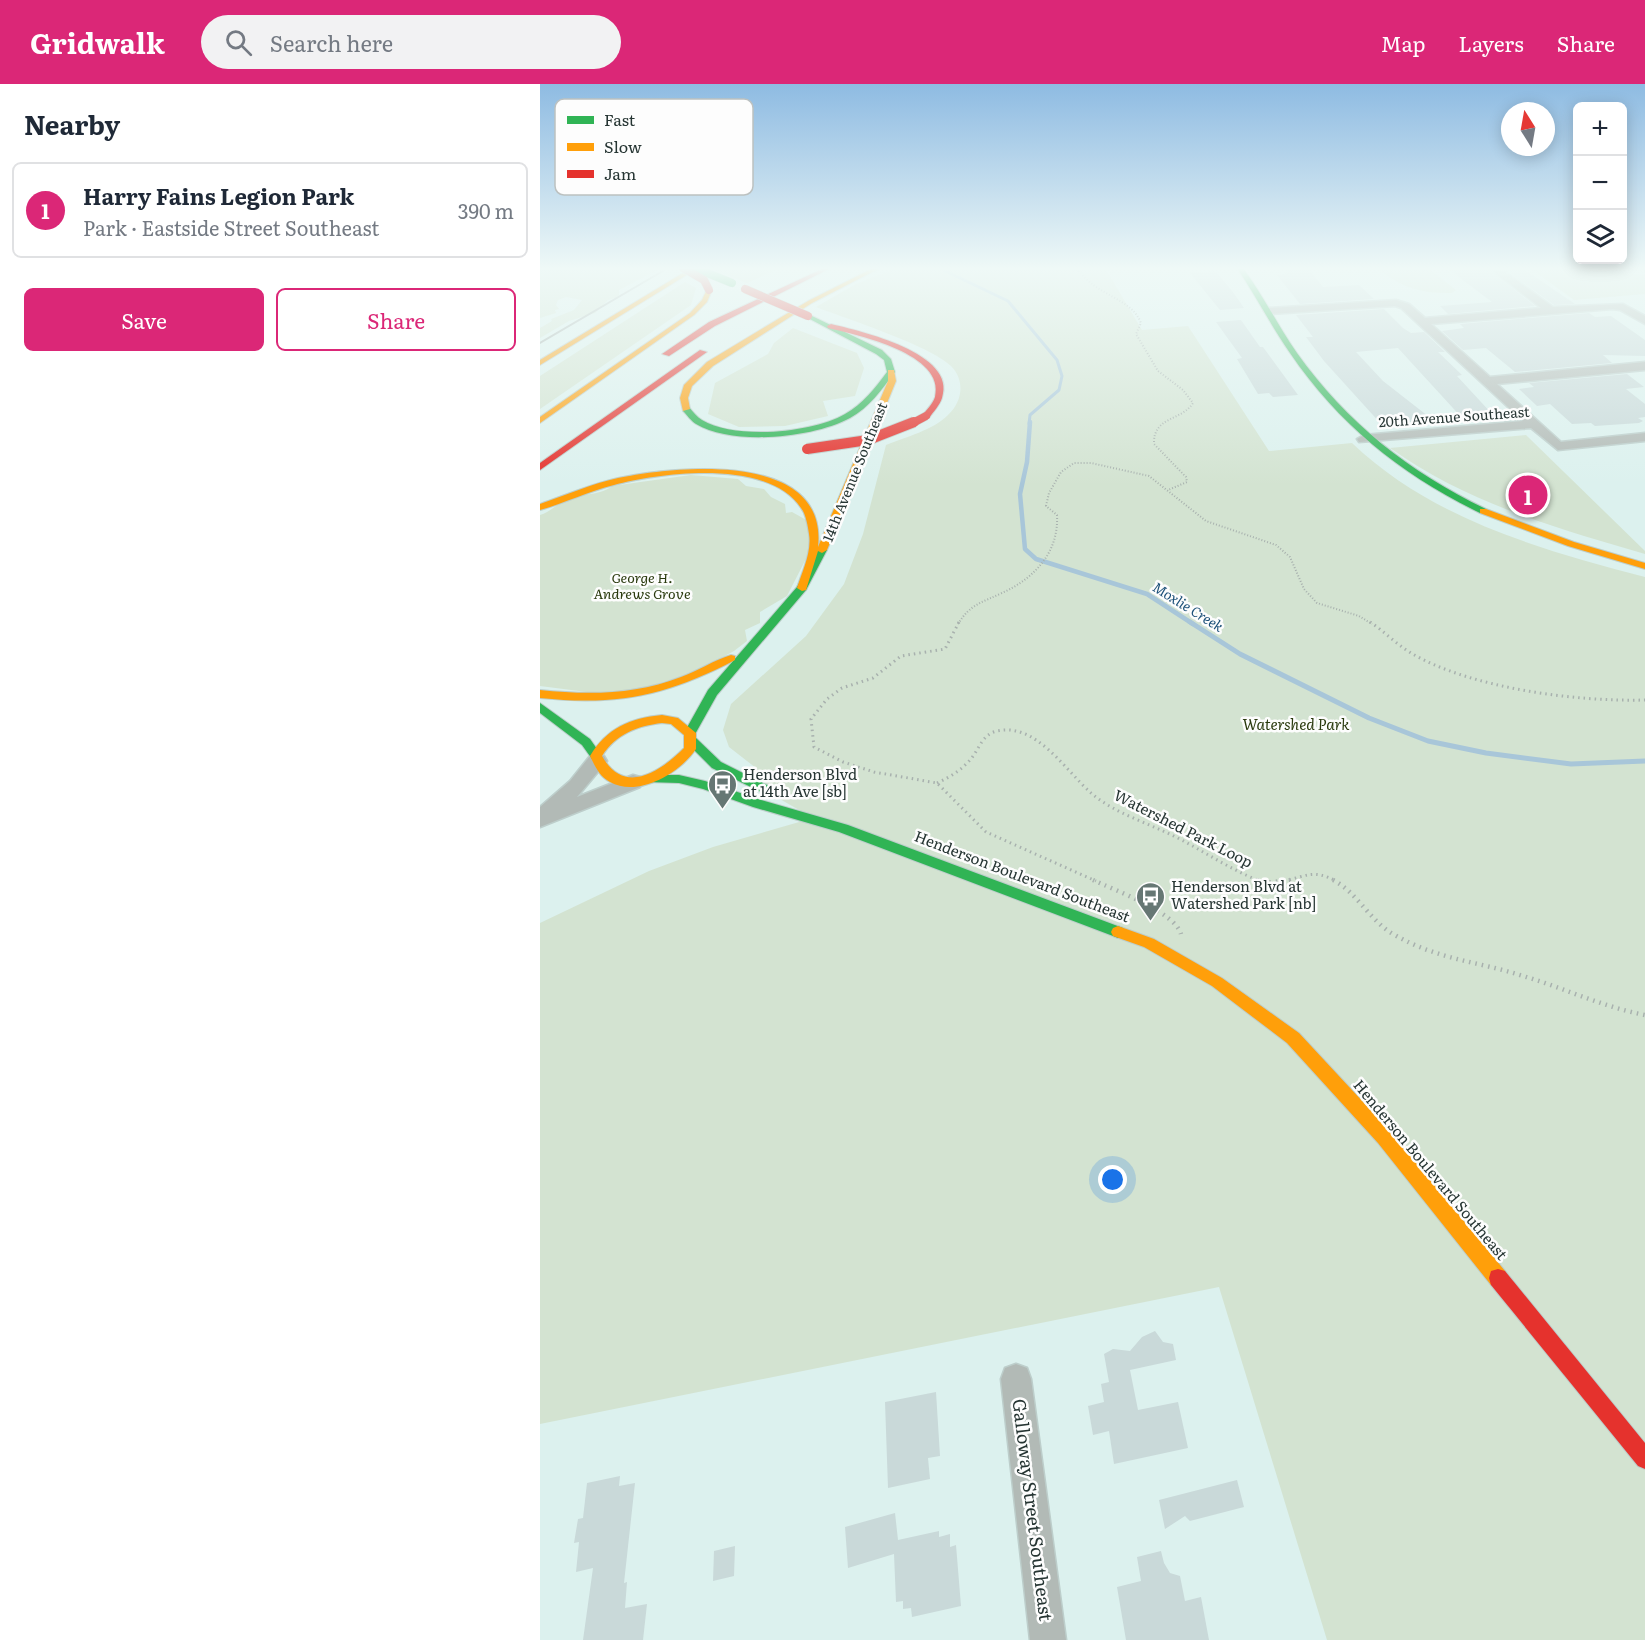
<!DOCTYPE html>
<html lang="en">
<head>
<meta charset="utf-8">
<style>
  :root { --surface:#fff; --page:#f2f2f3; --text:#1f2937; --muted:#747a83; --line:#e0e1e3; --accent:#db2777 }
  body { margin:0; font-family:Literata,serif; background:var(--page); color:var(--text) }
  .controls { position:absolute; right:18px; top:18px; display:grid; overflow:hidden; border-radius:9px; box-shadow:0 3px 15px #0003 }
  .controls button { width:54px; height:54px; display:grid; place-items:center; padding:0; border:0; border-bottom:2px solid var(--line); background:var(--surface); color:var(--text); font:30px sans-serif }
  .compass { position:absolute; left:961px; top:18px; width:54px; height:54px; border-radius:50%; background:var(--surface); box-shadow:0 3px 15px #0003; rotate:349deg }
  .you { position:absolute; left:573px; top:1096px; width:21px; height:21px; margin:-15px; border:4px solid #fff; border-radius:50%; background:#1a73e8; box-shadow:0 0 0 9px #1a73e833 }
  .badge { display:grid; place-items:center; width:39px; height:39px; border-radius:50%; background:var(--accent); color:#fff; font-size:20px; font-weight:700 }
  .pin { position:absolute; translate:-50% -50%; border:3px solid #fff; box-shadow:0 2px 6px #0006 }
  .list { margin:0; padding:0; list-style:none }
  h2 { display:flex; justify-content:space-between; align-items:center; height:78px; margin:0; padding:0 24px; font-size:26px }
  h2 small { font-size:20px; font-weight:400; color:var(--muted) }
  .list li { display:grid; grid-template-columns:39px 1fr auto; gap:18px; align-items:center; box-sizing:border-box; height:96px; margin:0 12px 12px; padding:0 12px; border:2px solid var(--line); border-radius:9px }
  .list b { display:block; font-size:22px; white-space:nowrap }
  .list p { margin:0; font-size:20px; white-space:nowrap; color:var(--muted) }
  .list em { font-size:20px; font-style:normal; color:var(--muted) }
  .actions { display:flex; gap:12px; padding:18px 24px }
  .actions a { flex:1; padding:14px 0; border:2px solid var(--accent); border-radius:9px; text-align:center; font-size:21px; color:var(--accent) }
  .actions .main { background:var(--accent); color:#fff }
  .icon { flex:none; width:33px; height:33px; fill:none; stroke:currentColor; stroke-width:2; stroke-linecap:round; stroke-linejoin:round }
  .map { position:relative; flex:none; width:1105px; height:1556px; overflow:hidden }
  header { display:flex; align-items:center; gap:36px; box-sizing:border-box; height:84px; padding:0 30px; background:var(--accent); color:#fff }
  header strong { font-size:28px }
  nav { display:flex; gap:33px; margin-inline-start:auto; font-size:21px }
  .search { width:420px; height:54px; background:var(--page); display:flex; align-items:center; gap:15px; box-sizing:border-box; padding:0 21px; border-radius:33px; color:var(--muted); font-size:22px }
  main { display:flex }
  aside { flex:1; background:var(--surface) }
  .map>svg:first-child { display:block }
  .green { fill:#d3e3d1 }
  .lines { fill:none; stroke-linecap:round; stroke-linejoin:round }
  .stream-far2 { stroke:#a8c6d9; stroke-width:3 }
  .stream-far1 { stroke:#a8c6d9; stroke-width:4.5 }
  .stream { stroke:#a8c6d9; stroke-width:5 }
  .building { fill:#c9d9d9 }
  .street-casing { stroke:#bdcecb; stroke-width:3 }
  .fast-casing { stroke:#bdcecb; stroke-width:2 }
  .slow-casing { stroke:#bdcecb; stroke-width:2 }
  .jam-casing { stroke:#bdcecb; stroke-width:2 }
  .path-far2 { stroke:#a8b1ae; stroke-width:2; stroke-dasharray:1 2; stroke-linecap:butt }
  .path-far1 { stroke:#a8b1ae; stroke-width:3; stroke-dasharray:1.5 4; stroke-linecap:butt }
  .path { stroke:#a8b1ae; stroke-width:4.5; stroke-dasharray:1.5 5; stroke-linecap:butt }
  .street { fill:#b2bab6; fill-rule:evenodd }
  .fast { fill:#30b455; fill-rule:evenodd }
  .slow { fill:#ff9f0a; fill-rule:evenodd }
  .jam { fill:#e5322d; fill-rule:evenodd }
  .rail { stroke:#a7b0ad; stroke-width:2 }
  .fast-bridge-casing { stroke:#bdcecb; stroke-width:9; stroke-linecap:butt }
  .jam-bridge-far1-casing { stroke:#bdcecb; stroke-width:9; stroke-linecap:butt }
  .jam-bridge-casing { stroke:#bdcecb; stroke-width:12; stroke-linecap:butt }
  .fast-bridge { stroke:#30b455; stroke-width:8 }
  .jam-bridge-far1 { stroke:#e5322d; stroke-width:8 }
  .jam-bridge { stroke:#e5322d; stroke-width:10 }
  .labels { text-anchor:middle; stroke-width:5; stroke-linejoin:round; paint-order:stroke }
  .far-street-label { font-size:14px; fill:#263533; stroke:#fdfdfd }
  .far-park-label { font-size:14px; font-style:italic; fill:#2a3a0e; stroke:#fdfdfd }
  .far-water-label { font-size:14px; font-style:italic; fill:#1d5179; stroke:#fdfdfd }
  .park-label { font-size:15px; font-style:italic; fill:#2a3a0e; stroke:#fdfdfd }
  .poi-label { font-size:15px; fill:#263533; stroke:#fdfdfd; text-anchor:start }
  .street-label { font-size:15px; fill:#263533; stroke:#fdfdfd }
  .near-street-label { font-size:18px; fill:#263533; stroke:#fdfdfd }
  .key { fill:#fdfdfd; stroke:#bcc1c0; stroke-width:1.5 }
  .key-label { font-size:16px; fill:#263533 }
</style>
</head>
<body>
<header>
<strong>Gridwalk</strong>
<div class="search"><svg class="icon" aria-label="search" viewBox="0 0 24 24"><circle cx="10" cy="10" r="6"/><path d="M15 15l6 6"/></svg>Search here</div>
<nav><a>Map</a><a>Layers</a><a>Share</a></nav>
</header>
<main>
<aside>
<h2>Nearby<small></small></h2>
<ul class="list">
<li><span class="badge">1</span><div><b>Harry Fains Legion Park</b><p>Park · Eastside Street Southeast</p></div><em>390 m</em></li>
</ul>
<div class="actions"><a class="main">Save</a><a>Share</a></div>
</aside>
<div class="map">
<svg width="1105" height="1556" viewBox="0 0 1105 1556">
  <rect width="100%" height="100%" fill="#dcf1ee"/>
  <g class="green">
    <polygon points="0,184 121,184 79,206 79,213 68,216 55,229 29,237 0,254 0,244 12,237 11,235 34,226 42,216 26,213 18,216 16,221 19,225 15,226 16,229 0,234"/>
    <polygon points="174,184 230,184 233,187 207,199 171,185"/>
    <path d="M356,184H565L602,246L648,242L729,367L812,359C893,436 1000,465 1105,493V1556H787L679,1203L0,1340V839L109,787L173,763L273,734L205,695L216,684L189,663L183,646L191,620L266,552L304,500L323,450L346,361C366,353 393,346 408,331C423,317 425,296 411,282C389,261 307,235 276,223L316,200Z"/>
    <path d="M836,184H888L916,206L912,209C877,209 864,204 836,184Z"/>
    <polygon points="990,184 1032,184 1105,191 1105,210 1034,216"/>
    <polygon points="145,198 156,204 151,221 0,325 0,292"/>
    <polygon points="253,244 317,269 324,284 315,312 283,317 288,332 245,342 199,343 168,330 175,299 228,270 234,259"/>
    <path d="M986,351L1105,467V470C1016,444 927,419 850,364Z"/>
    <path d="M151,391L198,395L206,402L224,405L231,413L245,420L246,429L252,428L270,438V467L247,512L220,528V539L205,546L207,557L194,567L155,588L78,612L0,602V431C10,428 16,421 25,416C41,408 58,413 72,402Z"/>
  </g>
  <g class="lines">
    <polyline class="stream-far2" points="399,184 468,217 517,276 522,292 519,306 490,331 489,340"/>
    <polyline class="stream-far1" points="490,338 487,378 480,410 485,465 496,475 607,510 653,540"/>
    <polyline class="stream" points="650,538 700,570 829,634 888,657 946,669 1031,680 1105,677"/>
  </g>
  <g class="building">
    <polygon points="746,184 768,184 783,203 819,201 834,215 760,220 737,191 749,189"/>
    <polygon points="907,184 947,184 995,222 908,230 900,222 952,218"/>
    <polygon points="963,184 982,184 1035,220 1014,221"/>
    <polygon points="675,187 693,208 704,224 680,226 650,189"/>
    <polygon points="844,225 863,244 871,249 884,248 905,268 898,268 922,291 917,292 953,331 923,335 858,264 816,268 843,297 893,336 842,341 784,277 766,253 773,253 756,231"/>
    <polygon points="1049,229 1055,233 1071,232 1105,256 1105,272 1063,271 1072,279 975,288 946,264 923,266 902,247 924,244 920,240"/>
    <polygon points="701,236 720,263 723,263 758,311 733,313 729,309 718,310 697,275 702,274 676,238"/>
    <polygon points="1087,290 1104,303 1086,305 1105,320 1105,333 1098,334 1103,337 1099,339 1055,342 1051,339 1032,340 1010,320 997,322 979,305 994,303 989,299"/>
    <polygon points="615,1247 623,1258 633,1260 636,1276 590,1286 598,1326 638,1318 648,1364 574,1380 569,1347 553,1351 548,1322 564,1318 561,1300 569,1298 564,1270 573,1265 590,1267 602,1253"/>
    <polygon points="396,1308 400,1372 388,1374 390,1395 348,1404 345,1318"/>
    <polygon points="80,1392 79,1402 95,1399 84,1499 87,1498 85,1524 107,1520 103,1556 43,1556 53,1484 36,1488 39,1458 34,1459 38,1435 43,1434 47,1399"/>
    <polygon points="697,1396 704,1423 650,1437 645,1432 625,1445 619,1416"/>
    <polygon points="355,1429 358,1456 399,1447 399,1453 410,1450 410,1463 416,1461 421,1522 372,1533 371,1524 363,1525 363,1517 356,1518 354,1470 308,1484 305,1443"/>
    <polygon points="195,1462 194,1492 173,1497 174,1467"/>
    <polygon points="621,1467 624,1479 630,1489 640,1492 645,1517 661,1513 669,1556 586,1556 577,1503 601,1497 597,1473"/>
  </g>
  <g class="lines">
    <defs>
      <g id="street">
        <polygon points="949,184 960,184 1013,223 1083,220 1105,232 1105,240 1080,226 1072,225 891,240 950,293 1105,278 1105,286 957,300 1021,358 1105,349 1105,357 1018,366 991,344 819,358 817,355 824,351 983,337 861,224 855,222 729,230 724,227 729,224 856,216 869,220 885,234 1001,224"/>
        <polygon points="57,670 64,672 67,677 37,713 93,691 100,693 103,698 100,703 0,743 0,723 30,697 50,672"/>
        <polygon points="476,1280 487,1284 491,1295 526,1556 490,1556 461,1295 465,1284"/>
      </g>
      <g id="fast">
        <path d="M697,184H703C723,211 738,242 757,269C807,339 869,388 946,425V429H940C862,391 799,341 750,269C731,242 716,212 697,184Z"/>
        <path d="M266,231H270L342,266L351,275L355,288C342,305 329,324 310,334C273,354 193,362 156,340C151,337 147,331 143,327V323H149C153,328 157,333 162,336C196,356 272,349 305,330C323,320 335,304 347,288L344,276L336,270L266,233Z"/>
        <polygon points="282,463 287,466 266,506 177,611 154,652 146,652 144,649 168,606 257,503 277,466"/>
        <polygon points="0,619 50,655 62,672 60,675 52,675 42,661 0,629"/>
        <polygon points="152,653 156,654 181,678 231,703 233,706 231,709 223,709 172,684 148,660 146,657 148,654"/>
        <polygon points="110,691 139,691 165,697 221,716 308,741 583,844 585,848 583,852 578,854 573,852 299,748 213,723 163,705 139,699 106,698 104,695 106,692"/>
      </g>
      <g id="slow">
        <polygon points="151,184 158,184 0,281 0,276"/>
        <polygon points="333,184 340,184 272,219 173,282 152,302 148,314 150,325 143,327 140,314 144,301 167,278 268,217"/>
        <polygon points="167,205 172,206 167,218 154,231 0,339 0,333 150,229 162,216"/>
        <path d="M348,286H354L356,297L287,466L282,469L278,467L266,506L262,507L257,504C262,488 272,468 269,450C268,443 266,430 261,424C229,375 123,388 74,401C49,407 25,419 0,426V420C26,411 51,400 78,394C136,382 288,366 278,463L348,297Z"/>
        <polygon points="940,425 946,425 1034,458 1105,479 1105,485 1028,462 940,429"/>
        <path d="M191,571L195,572V576C126,612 77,622 0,614V606C48,611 95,611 141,593C158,587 174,576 191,571Z"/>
        <path d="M122,631L138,634L156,649V665C140,689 98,714 70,698C59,692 55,682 50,672C67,644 90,634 122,631ZM122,639L131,640L144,651V664C120,688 84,712 62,672C76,650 97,642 122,639Z"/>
        <polygon points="578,842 614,855 682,894 759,949 850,1047 965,1187 967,1194 965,1201 958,1203 951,1201 838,1059 747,959 672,902 604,863 573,852 571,848 573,844"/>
      </g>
      <g id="jam">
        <polygon points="284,184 291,184 175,242 129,272 122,270 169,238"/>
        <path d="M291,240C320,247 418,269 402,314C400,321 393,328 389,334L382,332C386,326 393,320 395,313C406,270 318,251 288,244L287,242Z"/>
        <polygon points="160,266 167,268 0,386 0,379"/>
        <polygon points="958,1185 965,1187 1105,1359 1105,1385 1098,1382 951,1201 949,1194 951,1187"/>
      </g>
    </defs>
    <use href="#street" class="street-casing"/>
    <use href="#fast" class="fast-casing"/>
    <use href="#slow" class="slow-casing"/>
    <use href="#jam" class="jam-casing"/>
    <g class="path-far2">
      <path d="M537,184C556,213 591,213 601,239L596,250L618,287L643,306L653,319C642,337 613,332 614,360L646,393L647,398L628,406"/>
      <polyline points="1080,184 1105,187"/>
      <path d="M418,540C430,520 443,518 462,509C495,494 519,468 517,431L506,422L509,409L521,388L534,379H551L609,392L666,437L736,461L750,473L764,505L777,519L819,532L832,540"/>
    </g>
    <g class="path-far1">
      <polyline points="419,538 405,565 361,572 333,594 302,604 287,615 271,635 274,663 303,678 334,688 397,699 446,748 556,797"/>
      <path d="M830,538C844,547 856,560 871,569C930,604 1036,618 1105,616"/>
      <path d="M397,699C410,693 420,687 430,676C439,666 442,650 457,647C496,638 525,686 551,709C572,727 599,736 623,747C657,762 686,784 720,797"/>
      <path d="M744,797C767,792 773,785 796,797"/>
    </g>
    <g class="path">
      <path d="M553,796C574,806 635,828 641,850"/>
      <polyline points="717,796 725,799 750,796"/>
      <path d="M793,796C817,808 829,836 853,850C898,876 937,877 983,892C1024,904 1063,923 1105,931"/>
    </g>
    <use href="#street" class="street"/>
    <use href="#fast" class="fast"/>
    <use href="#slow" class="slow"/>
    <use href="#jam" class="jam"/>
    <polyline class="rail" points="0,259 128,184"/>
    <defs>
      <polyline id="fast-bridge" points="155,184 192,199"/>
      <g id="jam-bridge-far1">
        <polyline points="143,184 164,196 169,206"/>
        <polyline points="205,205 268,232"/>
        <polyline points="371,340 386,332"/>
      </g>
      <polyline id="jam-bridge" points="267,365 328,356 374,338"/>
    </defs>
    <use href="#fast-bridge" class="fast-bridge-casing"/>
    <use href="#jam-bridge-far1" class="jam-bridge-far1-casing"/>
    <use href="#jam-bridge" class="jam-bridge-casing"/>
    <use href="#fast-bridge" class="fast-bridge"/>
    <use href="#jam-bridge-far1" class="jam-bridge-far1"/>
    <use href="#jam-bridge" class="jam-bridge"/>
  </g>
  <linearGradient id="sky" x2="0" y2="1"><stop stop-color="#8ebbe2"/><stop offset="0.46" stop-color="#eff9f7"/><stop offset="1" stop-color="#eff9f7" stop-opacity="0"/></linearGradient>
  <rect width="1105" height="401" fill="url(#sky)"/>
  <defs>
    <symbol id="bus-pin" viewBox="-11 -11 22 30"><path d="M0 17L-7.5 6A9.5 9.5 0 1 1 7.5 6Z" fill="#667774" stroke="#fdfdfd"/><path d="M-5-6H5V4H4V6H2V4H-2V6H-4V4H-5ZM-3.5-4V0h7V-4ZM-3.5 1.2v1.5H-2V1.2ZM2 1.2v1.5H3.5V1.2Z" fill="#fff"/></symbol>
  </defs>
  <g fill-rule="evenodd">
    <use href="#bus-pin" x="166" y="684" width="33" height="45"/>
    <use href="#bus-pin" x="594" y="796" width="33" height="45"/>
  </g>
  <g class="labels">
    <g class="far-street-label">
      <text transform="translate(914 333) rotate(-4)" y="5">20th Avenue Southeast</text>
      <text transform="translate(315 388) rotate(-68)" y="5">14th Avenue Southeast</text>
    </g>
    <g class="far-park-label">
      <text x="102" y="499">George H.<tspan x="102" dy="16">Andrews Grove</tspan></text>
    </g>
    <g class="far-water-label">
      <text transform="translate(648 523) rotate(32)" y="5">Moxlie Creek</text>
    </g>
    <g class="park-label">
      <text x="756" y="646">Watershed Park</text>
    </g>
    <g class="poi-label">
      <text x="203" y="696">Henderson Blvd<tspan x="203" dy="17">at 14th Ave [sb]</tspan></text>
      <text x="631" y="808">Henderson Blvd at<tspan x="631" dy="17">Watershed Park [nb]</tspan></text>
    </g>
    <g class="street-label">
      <text transform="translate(643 745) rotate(27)" y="5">Watershed Park Loop</text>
      <text transform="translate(482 793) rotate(21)" y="5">Henderson Boulevard Southeast</text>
      <text transform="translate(890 1086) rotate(50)" y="5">Henderson Boulevard Southeast</text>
    </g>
    <g class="near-street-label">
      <text transform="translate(492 1426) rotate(83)" y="6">Galloway Street Southeast</text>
    </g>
  </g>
  <rect x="15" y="15" width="198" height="96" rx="9" class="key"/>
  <rect x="27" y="32" width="27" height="8" fill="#30b455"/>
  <rect x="27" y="59" width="27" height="8" fill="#ff9f0a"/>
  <rect x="27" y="86" width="27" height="8" fill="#e5322d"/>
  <g class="key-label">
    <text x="64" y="42">Fast</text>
    <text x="64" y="69">Slow</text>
    <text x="64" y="96">Jam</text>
  </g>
</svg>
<div class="controls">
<button>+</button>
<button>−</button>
<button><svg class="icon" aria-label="layers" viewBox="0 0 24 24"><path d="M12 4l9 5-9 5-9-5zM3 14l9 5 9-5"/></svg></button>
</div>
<svg class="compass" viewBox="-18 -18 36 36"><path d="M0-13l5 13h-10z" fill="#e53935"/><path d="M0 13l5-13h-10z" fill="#747a83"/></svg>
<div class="you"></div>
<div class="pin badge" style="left:988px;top:411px">1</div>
</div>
</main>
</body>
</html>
